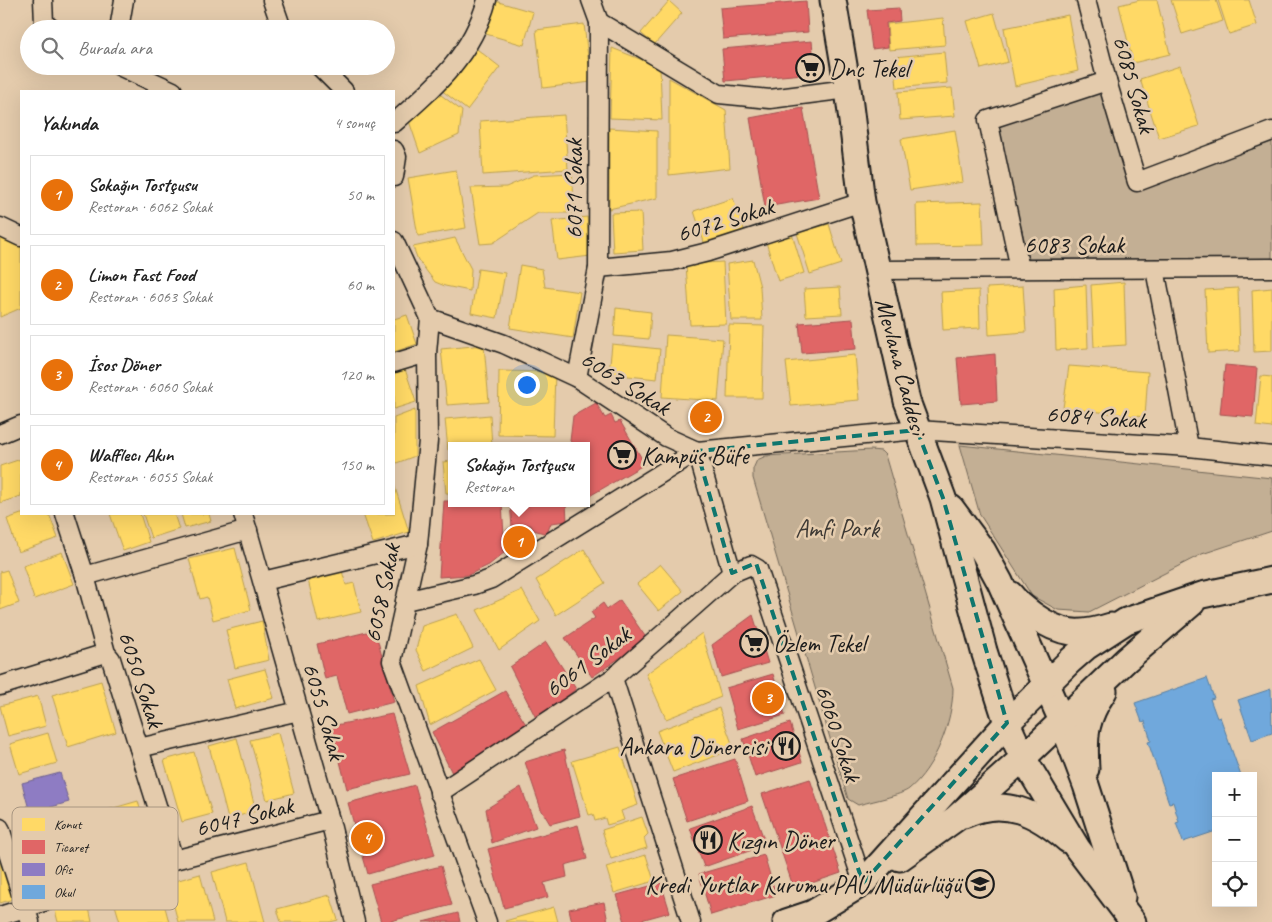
<!DOCTYPE html>
<html lang="tr">
<head>
<meta charset="utf-8">
<style>
  :root { --surface:#fff; --page:#f2f2f2; --text:#222; --muted:#767676; --line:#e0e0e0; --accent:#1a73e8 }
  body { margin:0; font-family:Caveat,sans-serif; background:var(--page); color:var(--text) }
  .controls { position:absolute; right:15px; bottom:15px; display:grid; overflow:hidden; border-radius:0px; box-shadow:0 5px 20px #0002 }
  .controls button { width:45px; height:45px; display:grid; place-items:center; padding:0; border:0; border-bottom:1px solid var(--line); background:var(--surface); color:var(--text); font:25px sans-serif }
  .you { position:absolute; left:526px; top:384px; width:18px; height:18px; margin:-12px; border:4px solid #fff; border-radius:50%; background:#1a73e8; box-shadow:0 0 0 8px #1a73e833 }
  .badge { display:grid; place-items:center; width:32px; height:32px; border-radius:50%; background:var(--accent); color:#fff; font-size:16px; font-weight:700 }
  .pin { position:absolute; translate:-50% -50%; border:2px solid #fff; box-shadow:0 1px 5px #0006 }
  .popup { position:absolute; left:448px; top:442px; width:142px; height:65px; box-sizing:border-box; display:grid; place-content:center; border-radius:0px; background:var(--surface); filter:drop-shadow(0 1px 4px #0005); font-size:16px; white-space:nowrap; color:var(--muted) }
  .popup b { font-size:19px; color:var(--text) }
  .popup::after { content:''; position:absolute; left:50%; top:100%; margin-left:-10px; border:10px solid transparent; border-top-color:var(--surface) }
  .list { margin:0; padding:0; list-style:none }
  h2 { display:flex; justify-content:space-between; align-items:center; height:65px; margin:0; padding:0 20px; font-size:21px }
  h2 small { font-size:16px; font-weight:400; color:var(--muted) }
  .list li { display:grid; grid-template-columns:32px 1fr auto; gap:15px; align-items:center; box-sizing:border-box; height:80px; margin:0 10px 10px; padding:0 10px; border:1px solid var(--line); border-radius:0px }
  .list b { display:block; font-size:19px; white-space:nowrap }
  .list p { margin:0; font-size:16px; white-space:nowrap; color:var(--muted) }
  .list em { font-size:16px; font-style:normal; color:var(--muted) }
  .icon { flex:none; width:28px; height:28px; fill:none; stroke:currentColor; stroke-width:2; stroke-linecap:round; stroke-linejoin:round }
  .map { position:relative; flex:none; width:1272px; height:922px; overflow:hidden }
  .search { position:absolute; background:var(--surface); box-shadow:0 5px 20px #0002; left:20px; top:20px; width:375px; height:55px; display:flex; align-items:center; gap:12px; box-sizing:border-box; padding:0 18px; border-radius:28px; color:var(--muted); font-size:19px }
  .panel { position:absolute; background:var(--surface); box-shadow:0 5px 20px #0002; left:20px; top:90px; width:375px; height:425px; border-radius:0px }
  .map>svg:first-child { display:block }
  .green { fill:#c3af94; stroke:#706658 }
  .homes { fill:#ffd966; stroke:#bba050 }
  .shops { fill:#e06666; stroke:#a55050 }
  .offices { fill:#8e7cc3; stroke:#6c5f91 }
  .schools { fill:#6fa8dc; stroke:#567ea2 }
  .lines { fill:none; stroke-linecap:round; stroke-linejoin:round }
  .street-casing { stroke:#1c1c1c; stroke-width:21 }
  .secondary-casing { stroke:#1c1c1c; stroke-width:29 }
  .street { stroke:#e4cbac; stroke-width:18 }
  .secondary { stroke:#e4cbac; stroke-width:25 }
  .marked { fill:none; stroke:#0f766e; stroke-width:4; stroke-dasharray:10 6; stroke-linejoin:round }
  .labels { text-anchor:middle; stroke-width:5; stroke-linejoin:round; paint-order:stroke }
  .poi-label { font-size:25px; fill:#1c1c1c; stroke:#e4cbac; text-anchor:start }
  .street-label { font-size:25px; fill:#1c1c1c; stroke:#e4cbac }
  .park-label { font-size:25px; fill:#3d3934; stroke:#e4cbac }
  .key { fill:#e4cbac; stroke:#a89681; stroke-width:1 }
  .key-label { font-size:14px; fill:#1c1c1c }
</style>
</head>
<body>
<div class="map">
<svg width="1272" height="922" viewBox="0 0 1272 922">
  <rect width="100%" height="100%" fill="#e4cbac"/>
  <filter id="ink" filterUnits="userSpaceOnUse"><feTurbulence type="fractalNoise" baseFrequency=".02" numOctaves="2"/><feDisplacementMap in="SourceGraphic" scale="10" xChannelSelector="R" yChannelSelector="G"/><feConvolveMatrix kernelMatrix="1 2 1 2 8 2 1 2 1" color-interpolation-filters="sRGB"/></filter>
  <g filter="url(#ink)">
    <g class="green">
      <polygon points="1102,90 1133,191 1272,142 1272,259 1029,259 995,125"/>
      <polygon points="960,445 1272,478 1272,531 1202,554 1089,612 1058,610 1032,596 980,515"/>
      <path d="M871,450L881,451L885,455L953,688C953,721 935,768 909,789C902,795 869,802 858,805L848,799L753,478V469L757,460L766,456Z"/>
    </g>
    <g class="homes">
      <polygon points="1140,0 1157,0 1170,54 1133,63 1119,5"/>
      <polygon points="1171,0 1216,0 1223,21 1182,34"/>
      <polygon points="1218,0 1249,0 1257,25 1229,34"/>
      <polygon points="495,1 533,12 524,45 486,34"/>
      <polygon points="669,1 682,13 654,45 641,33"/>
      <polygon points="994,13 1008,62 981,69 967,21"/>
      <polygon points="1068,15 1078,71 1015,86 1004,28"/>
      <polygon points="943,18 945,45 889,50 887,24"/>
      <polygon points="584,24 591,82 543,88 536,30"/>
      <polygon points="473,46 500,67 467,110 440,89"/>
      <polygon points="612,48 660,67 662,120 610,118"/>
      <polygon points="944,52 947,83 897,88 894,57"/>
      <polygon points="1180,66 1199,126 1159,138 1140,79"/>
      <polygon points="669,78 726,110 730,168 669,175"/>
      <polygon points="952,88 955,116 900,120 898,92"/>
      <polygon points="441,95 462,111 459,135 420,153 409,121"/>
      <polygon points="564,115 568,169 483,175 480,121"/>
      <polygon points="609,128 657,131 657,198 609,209"/>
      <polygon points="955,130 963,182 910,190 901,139"/>
      <polygon points="456,170 466,228 418,236 408,178"/>
      <polygon points="572,173 575,213 538,213 493,243 480,244 471,188 506,187 534,175"/>
      <polygon points="733,198 745,232 705,245 694,211"/>
      <polygon points="982,202 984,245 917,246 916,204"/>
      <polygon points="641,212 643,250 613,252 611,213"/>
      <polygon points="587,217 591,256 557,260 552,221"/>
      <polygon points="829,224 841,264 810,274 797,233"/>
      <polygon points="792,234 804,273 778,281 766,242"/>
      <polygon points="0,238 21,246 21,308 0,317"/>
      <polygon points="455,238 471,269 470,291 445,286 435,282 418,260 413,247"/>
      <polygon points="753,260 760,287 762,320 731,320 727,264"/>
      <polygon points="723,262 726,324 690,325 686,264"/>
      <polygon points="520,265 542,269 545,287 580,292 573,338 510,328"/>
      <polygon points="478,269 505,273 497,318 471,313"/>
      <polygon points="1124,282 1126,345 1094,347 1091,285"/>
      <polygon points="1086,285 1088,348 1056,350 1054,288"/>
      <polygon points="1023,286 1026,332 989,335 987,288"/>
      <polygon points="840,287 842,314 806,316 804,289"/>
      <polygon points="1238,288 1240,351 1208,353 1205,290"/>
      <polygon points="1272,288 1272,351 1254,352 1252,290"/>
      <polygon points="979,290 980,328 943,330 941,292"/>
      <polygon points="616,308 651,312 649,339 614,336"/>
      <polygon points="407,315 417,344 394,352 394,319"/>
      <polygon points="729,325 764,326 762,398 727,398"/>
      <polygon points="666,335 723,339 718,401 662,397"/>
      <polygon points="612,344 660,349 657,379 609,374"/>
      <polygon points="484,345 489,402 447,405 441,349"/>
      <polygon points="855,355 859,400 791,406 786,362"/>
      <polygon points="1069,366 1148,372 1145,417 1063,408"/>
      <polygon points="405,369 416,402 394,409 394,373"/>
      <polygon points="499,371 555,372 553,436 498,435"/>
      <polygon points="1261,376 1272,377 1272,428 1256,426"/>
      <polygon points="415,410 415,456 394,464 394,418"/>
      <polygon points="490,415 492,446 452,446 452,450 448,450 445,419"/>
      <polygon points="21,459 21,496 0,503 0,466"/>
      <polygon points="452,461 452,493 446,493 443,462"/>
      <polygon points="394,484 409,532 373,543 363,514 394,514"/>
      <polygon points="21,514 49,514 58,538 18,552 7,519"/>
      <polygon points="110,514 140,514 149,542 123,551"/>
      <polygon points="143,514 174,514 179,529 151,538"/>
      <polygon points="181,514 209,514 211,521 185,528"/>
      <polygon points="235,548 251,610 213,620 207,597 200,599 189,559"/>
      <polygon points="584,549 605,583 556,615 536,580"/>
      <polygon points="62,552 74,584 34,599 23,566"/>
      <polygon points="660,564 683,591 659,611 637,584"/>
      <polygon points="7,570 19,603 0,610 0,572"/>
      <polygon points="342,571 346,585 354,583 361,612 318,622 308,580"/>
      <polygon points="522,590 540,621 499,650 477,610"/>
      <polygon points="457,614 473,648 426,671 416,650 422,626"/>
      <polygon points="262,621 269,660 235,668 226,630"/>
      <polygon points="702,633 721,697 666,719 646,674"/>
      <polygon points="479,659 496,690 430,725 419,686"/>
      <polygon points="265,669 274,698 235,709 227,679"/>
      <polygon points="101,681 116,732 68,747 52,695"/>
      <polygon points="38,696 46,726 8,736 0,706"/>
      <polygon points="719,708 734,749 673,772 657,731"/>
      <polygon points="48,733 57,763 19,774 10,744"/>
      <polygon points="278,733 294,793 267,800 250,740"/>
      <polygon points="237,738 256,811 228,819 209,746"/>
      <polygon points="620,747 638,805 621,811 624,820 607,825 605,818 595,821 593,814 589,815 572,761"/>
      <polygon points="194,752 212,814 182,822 164,760"/>
      <polygon points="138,801 146,831 108,842 100,812"/>
      <polygon points="72,814 81,844 42,854 34,824"/>
      <polygon points="642,817 648,834 644,838 647,848 611,859 602,830"/>
      <polygon points="646,855 654,881 614,893 606,867"/>
      <polygon points="0,856 13,899 0,903"/>
      <polygon points="249,862 265,922 225,922 212,872"/>
      <polygon points="200,874 213,922 178,922 168,883"/>
      <polygon points="159,885 169,922 120,922 113,898"/>
      <polygon points="330,895 338,920 330,922 281,922 277,909"/>
      <polygon points="88,903 92,922 58,922 55,910"/>
      <polygon points="554,907 558,922 506,922 505,921"/>
    </g>
    <g class="shops">
      <polygon points="806,1 808,32 723,39 720,8"/>
      <polygon points="899,8 900,21 886,23 888,47 872,49 867,10"/>
      <polygon points="812,41 815,73 725,81 722,49"/>
      <polygon points="803,108 819,198 765,207 750,118"/>
      <polygon points="853,319 856,349 802,353 799,323"/>
      <polygon points="995,354 997,401 961,404 957,358"/>
      <polygon points="1225,365 1257,368 1253,417 1220,414"/>
      <polygon points="596,403 605,418 611,415 615,423 620,421 645,464 586,498 586,446 575,446 570,441 573,416"/>
      <polygon points="444,501 452,501 452,503 502,503 505,552 489,565 468,575 439,577"/>
      <polygon points="510,503 566,503 567,521 551,523 548,531 544,533 533,530 531,525 512,527"/>
      <polygon points="518,525 529,528 536,538 537,545 511,559 503,551 502,539 507,530"/>
      <polygon points="620,600 647,639 592,677 565,638 595,618 591,612 603,603 607,609"/>
      <polygon points="753,615 768,663 721,677 712,645"/>
      <polygon points="375,630 394,702 347,714 337,676 325,679 317,644"/>
      <polygon points="546,642 576,689 537,720 510,667"/>
      <polygon points="773,674 785,715 738,729 726,688"/>
      <polygon points="505,691 527,726 453,775 432,732"/>
      <polygon points="392,714 410,774 347,789 331,726"/>
      <polygon points="790,723 802,762 755,777 743,739"/>
      <polygon points="564,750 580,816 550,824 541,809 525,762"/>
      <polygon points="735,759 748,801 687,821 673,779"/>
      <polygon points="810,779 841,873 794,889 762,794"/>
      <polygon points="415,785 435,855 368,874 348,803"/>
      <polygon points="521,787 536,827 492,843 486,809"/>
      <polygon points="752,806 766,845 704,867 690,828"/>
      <polygon points="578,825 587,859 565,865 567,877 544,883 548,897 504,908 488,849"/>
      <polygon points="764,855 776,895 711,915 699,874"/>
      <polygon points="441,866 452,905 387,922 381,922 370,884"/>
      <polygon points="661,883 670,912 634,922 625,922 617,895"/>
      <polygon points="604,902 608,922 572,922 569,909"/>
      <polygon points="458,913 460,922 423,922"/>
    </g>
    <polygon class="offices" points="60,773 69,802 30,813 22,783"/>
    <g class="schools">
      <polygon points="1207,678 1214,698 1210,699 1217,718 1220,717 1241,776 1216,776 1216,831 1183,842 1176,823 1179,822 1173,802 1169,803 1148,742 1151,741 1145,721 1142,722 1135,703"/>
      <polygon points="1271,689 1272,733 1252,740 1238,700"/>
    </g>
    <g class="lines">
      <defs>
        <g id="street">
          <polyline points="43,0 44,23 52,29"/>
          <polyline points="272,0 282,29"/>
          <polyline points="1086,0 1107,81 1137,182 1272,131"/>
          <polyline points="599,22 719,94 770,99 848,89"/>
          <polyline points="119,29 124,0"/>
          <polyline points="119,66 173,91"/>
          <polyline points="319,66 344,91"/>
          <path d="M394,123C435,87 472,55 487,0"/>
          <polyline points="394,150 397,157 394,177"/>
          <polyline points="0,227 21,237"/>
          <polyline points="394,241 430,318 504,344 577,378 666,437 697,451 917,430 1189,447 1272,456"/>
          <polyline points="598,268 672,261 708,252 862,202"/>
          <polyline points="1020,269 988,120 1107,81"/>
          <polyline points="1155,269 1189,447"/>
          <polyline points="876,270 1272,268"/>
          <polyline points="430,318 427,353 428,441 418,544 392,661 487,922"/>
          <polyline points="394,363 427,353"/>
          <polyline points="577,378 598,268 599,22 591,0"/>
          <polyline points="0,434 21,425"/>
          <polyline points="697,451 732,573"/>
          <polyline points="65,514 85,576 106,653 111,659 174,860"/>
          <polyline points="243,514 330,820 355,922"/>
          <polyline points="85,576 248,530"/>
          <polyline points="263,581 418,544"/>
          <polyline points="405,601 474,585 491,579 697,451"/>
          <polyline points="613,678 691,922"/>
          <polyline points="0,686 106,653"/>
          <polyline points="139,748 299,711"/>
          <polyline points="439,793 613,678 732,573 751,565 758,569 863,883"/>
          <polyline points="0,828 30,922"/>
          <polyline points="0,916 174,860 330,820"/>
        </g>
        <g id="secondary">
          <polyline points="833,0 848,89 862,202 907,401 943,498 984,651 1007,723 1023,758 1077,848 1133,922"/>
          <polyline points="951,508 983,551 1000,582 1062,721 1086,785 1122,897"/>
          <path d="M1010,594C1016,602 1025,609 1033,615C1061,635 1079,636 1111,626"/>
          <path d="M1086,769C1084,735 1085,719 1104,691"/>
          <path d="M964,815C1004,796 1037,813 1068,840"/>
          <polyline points="900,858 955,819 1023,758 1126,660 1192,603"/>
          <polyline points="786,922 813,913 863,883 1007,723 1070,661 1086,647 1126,621 1202,595 1272,580"/>
        </g>
      </defs>
      <use href="#street" class="street-casing"/>
      <use href="#secondary" class="secondary-casing"/>
      <use href="#street" class="street"/>
      <use href="#secondary" class="secondary"/>
    </g>
  </g>
  <path class="marked" d="M917,430L943,498L1007,723L863,883L756,563L732,573L697,451Z"/>
  <defs>
    <symbol id="supermarket-ring" viewBox="-11 -11 22 22"><circle r="9.5" fill="#e4cbac" stroke="#1c1c1c" stroke-width="1.5"/><path d="M-6-5.5h2.5l.6 2H6L4.5 2H-2.5L-4.4-4H-6ZM-1.5 3.2a1.3 1.3 0 1 0 .1 0ZM3 3.2a1.3 1.3 0 1 0 .1 0Z" fill="#1c1c1c"/></symbol>
    <symbol id="restaurant-ring" viewBox="-11 -11 22 22"><circle r="9.5" fill="#e4cbac" stroke="#1c1c1c" stroke-width="1.5"/><path d="M-5-6h1v4h1v-4h1v4h1v-4h1v5L-1.5 .5V6h-2V.5L-5-1ZM5-6V6H3V1.5H1.5Q1.5-4 5-6Z" fill="#1c1c1c"/></symbol>
    <symbol id="university-ring" viewBox="-11 -11 22 22"><circle r="9.5" fill="#e4cbac" stroke="#1c1c1c" stroke-width="1.5"/><path d="M0-5L7-2L0 1L-7-2ZM-4 1L0 2.5L4 1V4Q0 6-4 4Z" fill="#1c1c1c"/></symbol>
  </defs>
  <g fill-rule="evenodd">
    <use href="#supermarket-ring" x="794" y="52" width="32" height="32"/>
    <use href="#supermarket-ring" x="606" y="439" width="32" height="32"/>
    <use href="#supermarket-ring" x="738" y="627" width="32" height="32"/>
    <use href="#restaurant-ring" x="770" y="730" width="32" height="32"/>
    <use href="#restaurant-ring" x="692" y="824" width="32" height="32"/>
    <use href="#university-ring" x="964" y="868" width="32" height="32"/>
  </g>
  <g class="labels">
    <g class="poi-label">
      <text x="829" y="77">Dnc Tekel</text>
      <text x="641" y="464">Kampüs Büfe</text>
      <text x="773" y="652">Özlem Tekel</text>
      <text x="767" y="755" text-anchor="end">Ankara Dönercisi</text>
      <text x="727" y="849">Kızgın Döner</text>
      <text x="961" y="893" text-anchor="end">Kredi Yurtlar Kurumu PAÜ Müdürlüğü</text>
    </g>
    <g class="street-label">
      <text transform="translate(1135 84) rotate(74)" y="9">6085 Sokak</text>
      <text transform="translate(573 189) rotate(-90)" y="9">6071 Sokak</text>
      <text transform="translate(725 219) rotate(-17)" y="9">6072 Sokak</text>
      <text x="1074" y="253">6083 Sokak</text>
      <text transform="translate(902 366) rotate(75)" y="9">Mevlana Caddesi</text>
      <text transform="translate(626 382) rotate(32)" y="9">6063 Sokak</text>
      <text transform="translate(1096 416) rotate(4)" y="9">6084 Sokak</text>
      <text transform="translate(381 593) rotate(-78)" y="9">6058 Sokak</text>
      <text transform="translate(587 661) rotate(-37)" y="9">6061 Sokak</text>
      <text transform="translate(142 679) rotate(72)" y="9">6050 Sokak</text>
      <text transform="translate(325 711) rotate(74)" y="9">6055 Sokak</text>
      <text transform="translate(839 733) rotate(72)" y="9">6060 Sokak</text>
      <text transform="translate(244 816) rotate(-14)" y="9">6047 Sokak</text>
    </g>
    <g class="park-label">
      <text x="837" y="537">Amfi Park</text>
    </g>
  </g>
  <rect x="12" y="807" width="166" height="103" rx="8" class="key"/>
  <rect x="22" y="818" width="23" height="13" fill="#ffd966"/>
  <rect x="22" y="840" width="23" height="14" fill="#e06666"/>
  <rect x="22" y="863" width="23" height="13" fill="#8e7cc3"/>
  <rect x="22" y="885" width="23" height="14" fill="#6fa8dc"/>
  <g class="key-label">
    <text x="54" y="829">Konut</text>
    <text x="54" y="852">Ticaret</text>
    <text x="54" y="874">Ofis</text>
    <text x="54" y="897">Okul</text>
  </g>
</svg>
<div class="controls">
<button>+</button>
<button>−</button>
<button><svg class="icon" aria-label="locate" viewBox="0 0 24 24"><circle cx="12" cy="12" r="6"/><path d="M12 2v4M12 18v4M2 12h4M18 12h4"/></svg></button>
</div>
<div class="you"></div>
<div class="pin badge" style="left:519px;top:542px;background:#e8710a">1</div>
<div class="popup"><b>Sokağın Tostçusu</b>Restoran</div>
<div class="pin badge" style="left:706px;top:417px;background:#e8710a">2</div>
<div class="pin badge" style="left:768px;top:698px;background:#e8710a">3</div>
<div class="pin badge" style="left:367px;top:838px;background:#e8710a">4</div>
<div class="search"><svg class="icon" aria-label="search" viewBox="0 0 24 24"><circle cx="10" cy="10" r="6"/><path d="M15 15l6 6"/></svg>Burada ara</div>
<section class="panel">
<h2>Yakında<small>4 sonuç</small></h2>
<ul class="list">
<li><span class="badge" style="background:#e8710a">1</span><div><b>Sokağın Tostçusu</b><p>Restoran · 6062 Sokak</p></div><em>50 m</em></li>
<li><span class="badge" style="background:#e8710a">2</span><div><b>Limon Fast Food</b><p>Restoran · 6063 Sokak</p></div><em>60 m</em></li>
<li><span class="badge" style="background:#e8710a">3</span><div><b>İsos Döner</b><p>Restoran · 6060 Sokak</p></div><em>120 m</em></li>
<li><span class="badge" style="background:#e8710a">4</span><div><b>Wafflecı Akın</b><p>Restoran · 6055 Sokak</p></div><em>150 m</em></li>
</ul>
</section>
</div>
</body>
</html>
